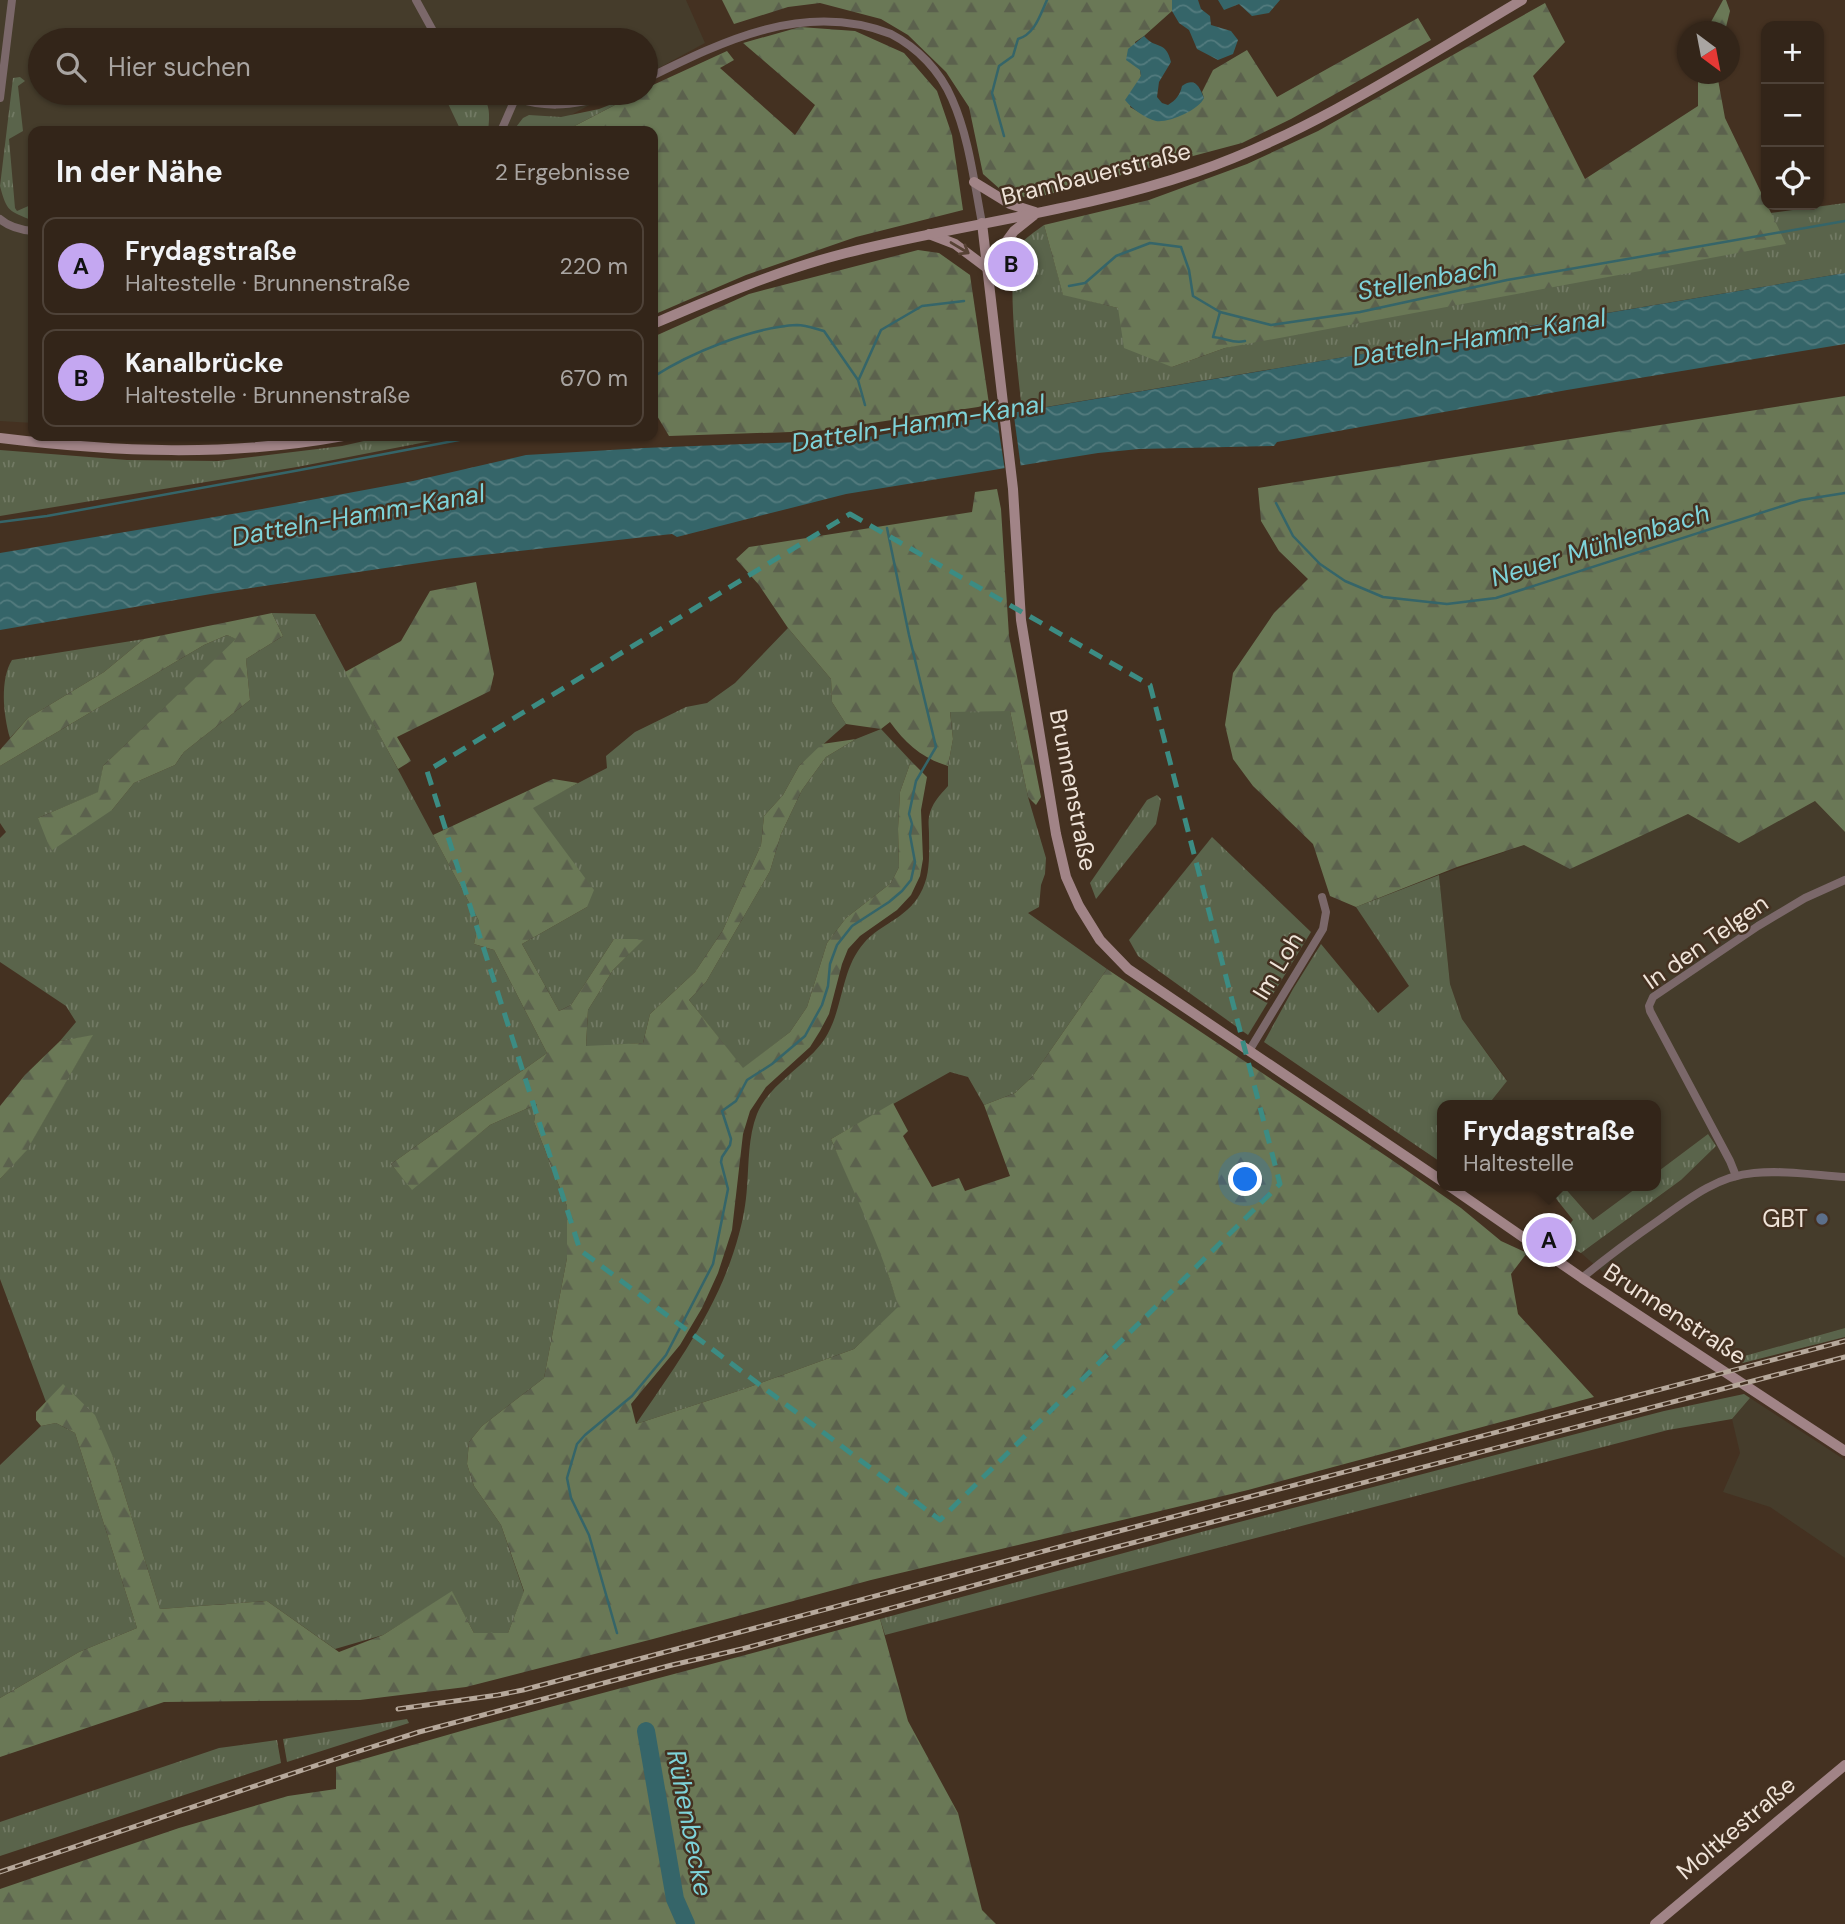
<!DOCTYPE html>
<html lang="de">
<head>
<meta charset="utf-8">
<style>
  :root { --surface:#332519; --page:#3b2d22; --text:#f1f3f6; --muted:#a9a5a2; --line:#4e4238; --accent:#c4a7f1 }
  body { margin:0; font-family:"DM Sans",sans-serif; background:var(--page); color:var(--text) }
  .controls { position:absolute; right:21px; top:21px; display:grid; overflow:hidden; border-radius:14px; box-shadow:0 2px 5px #0004 }
  .controls button { width:63px; height:63px; display:grid; place-items:center; padding:0; border:0; border-bottom:2px solid var(--line); background:var(--surface); color:var(--text); font:35px sans-serif }
  .compass { position:absolute; left:1677px; top:21px; width:63px; height:63px; border-radius:50%; background:var(--surface); box-shadow:0 2px 5px #0004; rotate:148deg }
  .you { position:absolute; left:1246px; top:1180px; width:24px; height:24px; margin:-18px; border:5px solid #fff; border-radius:50%; background:#1a73e8; box-shadow:0 0 0 10px #1a73e833 }
  .badge { display:grid; place-items:center; width:46px; height:46px; border-radius:50%; background:var(--accent); color:#111; font-size:23px; font-weight:700 }
  .pin { position:absolute; translate:-50% -50%; border:4px solid #fff; box-shadow:0 2px 7px #0006 }
  .popup { position:absolute; left:1437px; top:1100px; width:224px; height:91px; box-sizing:border-box; display:grid; place-content:center; border-radius:14px; background:var(--surface); filter:drop-shadow(0 2px 5px #0005); font-size:23px; white-space:nowrap; color:var(--muted) }
  .popup b { font-size:26px; color:var(--text) }
  .popup::after { content:''; position:absolute; left:50%; top:100%; margin-left:-14px; border:14px solid transparent; border-top-color:var(--surface) }
  .list { margin:0; padding:0; list-style:none }
  h2 { display:flex; justify-content:space-between; align-items:center; height:91px; margin:0; padding:0 28px; font-size:30px }
  h2 small { font-size:23px; font-weight:400; color:var(--muted) }
  .list li { display:grid; grid-template-columns:46px 1fr auto; gap:21px; align-items:center; box-sizing:border-box; height:98px; margin:0 14px 14px; padding:0 14px; border:2px solid var(--line); border-radius:14px }
  .list b { display:block; font-size:26px; white-space:nowrap }
  .list p { margin:0; font-size:23px; white-space:nowrap; color:var(--muted) }
  .list em { font-size:23px; font-style:normal; color:var(--muted) }
  .icon { flex:none; width:38px; height:38px; fill:none; stroke:currentColor; stroke-width:2; stroke-linecap:round; stroke-linejoin:round }
  .map { position:relative; flex:none; width:1845px; height:1924px; overflow:hidden }
  .search { position:absolute; background:var(--surface); box-shadow:0 2px 5px #0004; left:28px; top:28px; width:630px; height:77px; display:flex; align-items:center; gap:18px; box-sizing:border-box; padding:0 24px; border-radius:38px; color:var(--muted); font-size:26px }
  .panel { position:absolute; background:var(--surface); box-shadow:0 2px 5px #0004; left:28px; top:126px; width:630px; height:315px; border-radius:14px }
  .map>svg:first-child { display:block }
  .industrial { fill:#453c2b }
  .grass { fill:url(#grass-tufts) }
  .forest { fill:url(#forest-firs) }
  .water { fill:url(#water-waves) }
  .pier { fill:#443121 }
  .lines { fill:none; stroke-linecap:round; stroke-linejoin:round }
  .stream { stroke:#356569; stroke-width:2.5 }
  .river { stroke:#356569; stroke-width:18 }
  .street { stroke:#7b686a; stroke-width:8 }
  .secondary { stroke:#a18487; stroke-width:10 }
  .rail-casing { stroke:#b6a89b; stroke-width:5 }
  .rail { stroke:#443121; stroke-width:2.5; stroke-dasharray:8; stroke-linecap:butt }
  .oneway { stroke:#574235 }
  .marked { fill:none; stroke:#3c8c83; stroke-width:5; stroke-dasharray:14 9; stroke-linejoin:round }
  .service-dot { fill:#5c6f8a; stroke:#443121; stroke-width:2.5 }
  .labels { text-anchor:middle; stroke-width:5; stroke-linejoin:round; paint-order:stroke }
  .street-label { font-size:24px; fill:#efe3d8; stroke:#443121 }
  .poi-label { font-size:24px; fill:#efe3d8; stroke:#443121; text-anchor:end }
  .water-label { font-size:26px; font-style:italic; fill:#7ed3d9; stroke:#443121 }
</style>
</head>
<body>
<div class="map">
<svg width="1845" height="1924" viewBox="0 0 1845 1924">
  <defs>
    <pattern id="grass-tufts" width="24" height="20" patternUnits="userSpaceOnUse" patternTransform="scale(1.75)"><rect width="24" height="20" fill="#5a644b"/><path d="M3 7l-1-3M5 7V3M7 7l1-3M15 17l-1-3M17 17v-4M19 17l1-3" fill="none" stroke="#727a64"/></pattern>
    <pattern id="forest-firs" width="22" height="20" patternUnits="userSpaceOnUse" patternTransform="scale(1.75)"><rect width="22" height="20" fill="#6a7856"/><path d="M5 1l3.5 6h-7zM16 11l3.5 6h-7z" fill="#5b614d"/></pattern>
    <pattern id="water-waves" width="16" height="10" patternUnits="userSpaceOnUse" patternTransform="scale(1.75)"><rect width="16" height="10" fill="#356569"/><path d="M0 5q4-4 8 0t8 0" fill="none" stroke="#537b7e"/></pattern>
  </defs>
  <rect width="100%" height="100%" fill="#443121"/>
  <g class="industrial">
    <polygon points="0,0 686,0 705,43 646,75 646,40 40,40 40,93 612,93 541,131 33,131 33,423 16,422 0,421"/>
    <polygon points="1815,801 1845,832 1845,1328 1730,1360 1614,1282 1581,1253 1681,1180 1708,1134 1656,1173 1656,1105 1488,1105 1507,1080 1462,1019 1450,984 1439,875 1524,845 1570,868 1688,814 1739,842"/>
    <polygon points="1563,1186 1639,1186 1593,1220"/>
    <polygon points="1750,1398 1845,1460 1845,1558 1770,1507 1723,1492 1740,1453 1732,1419"/>
  </g>
  <g class="grass">
    <path d="M20,77L25,81L18,86L23,131L9,139L15,208L17,211L33,204V221C9,210 7,213 0,186L13,78Z"/>
    <path d="M443,93C477,93 494,90 488,131H461Z"/>
    <polygon points="630,97 565,131 513,131 523,118 529,115 561,117 599,109"/>
    <path d="M1845,203V273L1022,411C1019,380 1004,269 1019,247C1024,238 1036,231 1044,225L1063,294L1118,308L1172,367L1225,348L1770,213Z"/>
    <polygon points="386,436 457,436 297,467 0,516 0,450 127,460 218,461 342,446"/>
    <polygon points="272,613 315,614 479,921 474,944 494,950 547,1053 391,1164 412,1189 490,1125 537,1104 534,1122 567,1206 567,1258 544,1378 482,1426 469,1442 467,1464 474,1486 501,1525 524,1592 508,1633 474,1633 452,1592 383,1635 335,1649 267,1601 160,1609 113,1457 58,1391 46,1402 0,1279 0,1179 27,1149 92,1036 60,1041 76,1022 66,1006 0,962 0,838 6,832 0,823 0,766 204,645 227,635 237,639 103,766 99,792 38,818 112,810 134,783 175,765 184,752 250,700 246,659 283,636"/>
    <polygon points="788,628 831,679 832,702 846,724 799,766 783,795 764,816 761,845 723,930 695,972 650,1014 643,1043 586,1047 588,1010 613,970 643,939 614,939 571,1005 559,1011 522,944 587,907 532,807 607,768 606,756 635,732 686,707 707,703 735,683"/>
    <path d="M144,639L104,672L28,718L10,738C3,714 0,679 12,660Z"/>
    <path d="M950,711H1010L1028,797L1046,858L1045,874L1041,885L1039,907L1028,913L1107,969L1032,1077L1015,1093L984,1105L968,1077L950,1072L831,1139L879,1246L899,1307L854,1349L741,1390L636,1424C677,1364 720,1306 739,1234C743,1220 746,1203 747,1187C749,1163 748,1137 757,1114C769,1084 806,1066 824,1040C844,1010 840,970 864,943C880,924 906,919 920,894C931,875 929,854 929,833C929,828 928,822 929,817C931,804 940,795 948,786V766L953,739Z"/>
    <polygon points="881,729 911,761 900,792 898,829 899,867 891,883 846,918 827,943 807,1007 790,1032 743,1069 689,1000 706,982 770,871 781,834 802,790 826,757 856,739"/>
    <polygon points="1157,795 1161,799 1156,824 1096,899 1090,883 1147,800"/>
    <polygon points="1212,837 1311,932 1248,1035 1138,956 1129,940"/>
    <polygon points="1439,875 1450,984 1462,1019 1507,1081 1488,1105 1442,1105 1442,1163 1264,1042 1293,989 1321,944 1378,1013 1409,986 1356,907"/>
    <polygon points="1708,1134 1716,1146 1681,1180 1581,1253 1557,1240 1573,1220 1546,1186 1563,1186 1593,1220 1639,1186 1656,1186 1656,1173"/>
    <polygon points="1845,1328 1845,1337 1735,1365 1730,1360"/>
    <polygon points="1744,1394 1750,1398 1732,1419 1668,1430 885,1635 880,1619 1205,1531 1664,1411"/>
    <polygon points="56,1423 75,1433 137,1628 79,1652 0,1698 0,1465 41,1426"/>
    <polygon points="407,1719 409,1723 287,1762 283,1739"/>
    <polygon points="277,1740 281,1763 0,1856 0,1822 219,1748"/>
  </g>
  <g class="forest">
    <polygon points="722,0 1172,0 1172,11 1144,36 1135,42 1141,76 1130,107 1146,116 1204,98 1202,92 1213,70 1247,50 1277,97 1418,18 1431,40 1291,119 1242,143 1031,199 1001,190 983,174 969,107 946,72 908,35 881,19 820,3 788,7 734,24"/>
    <polygon points="1723,0 1726,0 1730,11 1725,31 1706,31"/>
    <polygon points="1545,3 1565,42 1533,76 1585,179 1698,106 1698,74 1717,74 1725,118 1786,244 1225,348 1172,367 1124,348 1118,308 1063,295 1044,225 1149,200 1247,164 1318,131"/>
    <polygon points="800,27 855,31 904,53 937,91 952,135 963,210 856,237 746,275 653,315 653,131 565,131 638,93 646,93 646,89 655,84 727,51 734,60 720,68 795,135 815,105 743,43"/>
    <polygon points="918,250 939,253 970,275 989,404 978,407 819,431 669,436 653,409 653,337 749,294"/>
    <polygon points="1845,396 1845,832 1815,801 1739,843 1688,814 1570,869 1524,845 1457,867 1356,907 1330,896 1313,844 1253,786 1233,759 1225,725 1233,673 1274,613 1308,579 1279,551 1261,521 1258,488"/>
    <path d="M997,489L1001,509L1009,636L1041,797L1036,805L1028,797L1010,711L950,712L953,739L948,766C922,758 906,744 890,722L881,729L846,724L832,702L831,679L788,628L759,585L736,559L749,547L972,512L975,492Z"/>
    <polygon points="476,582 494,674 490,691 397,737 411,761 398,769 345,672 401,641 430,591"/>
    <polygon points="272,613 283,636 246,659 250,700 184,752 175,765 134,783 112,810 51,851 38,818 98,792 103,766 236,639 227,635 204,645 0,766 0,750 28,718 104,672 144,639"/>
    <path d="M856,739L826,757L802,790L781,834L770,871L706,982L689,1000L743,1068L790,1032L807,1007L827,943L846,918L891,883L899,867L898,829L900,792L911,761L927,777L921,810L923,859L920,876L911,895L897,910L860,936L848,949L842,964L829,1014L820,1031L810,1047L766,1087L750,1111L743,1134L732,1230L718,1273L702,1308L680,1345L631,1404L636,1424L741,1390L854,1349L898,1307C883,1249 854,1195 831,1139L893,1103L908,1131L903,1136L932,1187L959,1178L965,1191L1010,1176L984,1105L1015,1093L1032,1077L1107,969L1389,1158L1461,1208L1501,1241L1527,1253L1511,1274L1518,1314L1594,1397L1248,1490L871,1580L653,1639L466,1687L360,1700L164,1702L0,1757V1698L79,1652L137,1628L75,1433L56,1423L41,1426L36,1420V1412L63,1384L95,1415L113,1457L160,1609L267,1601L339,1652L383,1635L452,1591L474,1633H508L524,1591L501,1525L474,1486L467,1464L469,1442L482,1426L544,1378L567,1258V1206L534,1122L537,1104L490,1125L412,1190L391,1164L547,1053L494,950L474,944L479,921L433,835L553,779L578,783L533,808L594,890L587,907L522,944L559,1011L571,1005L614,939H644L613,970L588,1010L586,1046L643,1043L650,1014L695,972L723,930L761,845L764,816L783,795L799,766L822,744Z"/>
    <polygon points="93,1035 27,1150 0,1179 0,1106 25,1075 60,1041"/>
    <polygon points="880,1619 908,1721 958,1813 982,1910 996,1924 0,1924 0,1889 179,1828 288,1796 336,1789 336,1767 475,1727"/>
  </g>
  <g class="water">
    <polygon points="1172,0 1198,0 1201,9 1210,16 1211,25 1231,31 1238,40 1233,54 1218,60 1197,49 1189,30 1179,23 1172,11"/>
    <polygon points="1218,0 1280,0 1269,13 1252,16 1239,4 1224,10"/>
    <path d="M1144,36C1156,50 1166,40 1171,62L1159,82L1157,97L1162,103L1168,105C1176,100 1180,95 1182,86C1195,77 1199,86 1204,98C1199,110 1169,123 1156,121C1146,119 1131,108 1125,100L1141,76L1140,70L1126,60L1128,49Z"/>
    <polygon points="1845,273 1845,344 1567,390 1277,442 1274,446 1139,449 1098,453 846,494 677,537 672,534 446,559 211,594 0,630 0,553 262,509 413,481 526,455 644,448 850,440"/>
  </g>
  <polygon class="pier" points="1013,409 1021,468 1005,471 996,412"/>
  <g class="lines">
    <g class="stream">
      <path d="M1004,136L992,93L999,66L1013,56L1018,39C1035,34 1040,15 1047,0"/>
      <polyline points="1069,286 1085,283 1116,256 1150,243 1181,247 1189,270 1193,296 1220,312 1271,325 1360,312 1507,280 1845,221"/>
      <path d="M1220,312L1213,337C1227,338 1232,344 1245,341"/>
      <path d="M653,377C690,353 753,327 797,325C806,325 816,329 824,331L858,380L865,405"/>
      <polyline points="859,379 881,330 922,306 964,301"/>
      <polyline points="1276,503 1293,536 1320,564 1345,581 1383,597 1447,604 1496,598 1801,500 1845,493"/>
      <polyline points="0,522 47,516 300,470 480,436"/>
      <polyline points="617,1633 589,1535 571,1498 567,1478 577,1444 585,1435 632,1396 666,1355 713,1264 728,1189 721,1162 722,1157 730,1145 731,1139 722,1111 736,1101 747,1080 772,1064 805,1036 822,1005 828,986 830,964 837,945 852,926 889,902 902,891 911,880 915,862 910,835 912,824 909,814 916,781 936,747 909,635 887,528"/>
    </g>
    <polyline class="river" points="646,1731 675,1899 686,1924"/>
    <g class="street">
      <polyline points="416,0 438,40"/>
      <path d="M646,79C723,41 805,0 891,34C918,48 940,71 952,99C969,137 974,182 982,223"/>
      <path d="M498,93C542,109 570,108 615,93"/>
      <polyline points="0,98 12,0"/>
      <polyline points="501,131 515,99"/>
      <path d="M0,219C9,227 22,230 33,231"/>
      <polyline points="1249,1051 1323,929 1326,912 1322,897"/>
      <polyline points="1736,1176 1730,1161 1650,1011 1649,1006 1653,997 1758,926 1805,898 1845,880"/>
      <path d="M1582,1278C1607,1257 1633,1238 1659,1220C1688,1199 1717,1176 1754,1173C1784,1170 1815,1175 1845,1177"/>
    </g>
    <g class="secondary">
      <polyline points="974,182 1010,204 1035,212"/>
      <polyline points="982,223 1013,489 1021,620 1056,834 1066,877 1079,906 1100,940 1128,969 1442,1181"/>
      <polyline points="929,234 955,244 987,268"/>
      <polyline points="987,268 1014,231 1034,215"/>
      <path d="M653,324C716,297 779,270 846,253C962,224 1082,211 1196,172C1310,133 1419,61 1522,0"/>
      <path d="M0,438C114,452 229,457 343,436"/>
      <polyline points="1449,1186 1582,1278 1845,1451"/>
      <polyline points="1655,1924 1845,1765"/>
    </g>
    <defs>
      <g id="rail">
        <polyline points="398,1709 498,1695 523,1690 1119,1531 1845,1341"/>
        <polyline points="0,1872 353,1753 419,1732 672,1665 742,1649 1063,1561 1845,1357"/>
      </g>
    </defs>
    <use href="#rail" class="rail-casing"/>
    <use href="#rail" class="rail"/>
  </g>
  <defs><path id="oneway-shaft" d="M-6 0H5M1.5-3L5.5 0L1.5 3" fill="none" stroke-width="1.6" stroke-linecap="round" stroke-linejoin="round" transform="scale(1.75)"/></defs>
  <use class="oneway" href="#oneway-shaft" transform="translate(960 248) rotate(31)"/>
  <path class="marked" d="M850,514L1150,685L1280,1184L940,1520L580,1250L427,771Z"/>
  <circle class="service-dot" cx="1822" cy="1219" r="7"/>
  <g class="labels">
    <g class="street-label">
      <text transform="translate(1096 174) rotate(-14)" y="8">Brambauerstraße</text>
      <text transform="translate(1073 790) rotate(79)" y="8">Brunnenstraße</text>
      <text transform="translate(1706 942) rotate(-35)" y="8">In den Telgen</text>
      <text transform="translate(1278 966) rotate(-59)" y="8">Im Loh</text>
      <text transform="translate(1675 1314) rotate(33)" y="8">Brunnenstraße</text>
      <text transform="translate(1736 1828) rotate(-40)" y="8">Moltkestraße</text>
    </g>
    <g class="poi-label">
      <text x="1808" y="1227">GBT</text>
    </g>
    <g class="water-label">
      <text transform="translate(1427 279) rotate(-10)" y="9">Stellenbach</text>
      <text transform="translate(1479 337) rotate(-9)" y="9">Datteln-Hamm-Kanal</text>
      <text transform="translate(918 423) rotate(-9)" y="9">Datteln-Hamm-Kanal</text>
      <text transform="translate(358 515) rotate(-10)" y="9">Datteln-Hamm-Kanal</text>
      <text transform="translate(1600 545) rotate(-17)" y="9">Neuer Mühlenbach</text>
      <text transform="translate(690 1823) rotate(79)" y="9">Rühenbecke</text>
    </g>
  </g>
</svg>
<div class="controls">
<button>+</button>
<button>−</button>
<button><svg class="icon" aria-label="locate" viewBox="0 0 24 24"><circle cx="12" cy="12" r="6"/><path d="M12 2v4M12 18v4M2 12h4M18 12h4"/></svg></button>
</div>
<svg class="compass" viewBox="-18 -18 36 36"><path d="M0-13l5 13h-10z" fill="#e53935"/><path d="M0 13l5-13h-10z" fill="#a9a5a2"/></svg>
<div class="you"></div>
<div class="pin badge" style="left:1549px;top:1240px">A</div>
<div class="popup"><b>Frydagstraße</b>Haltestelle</div>
<div class="pin badge" style="left:1011px;top:264px">B</div>
<div class="search"><svg class="icon" aria-label="search" viewBox="0 0 24 24"><circle cx="10" cy="10" r="6"/><path d="M15 15l6 6"/></svg>Hier suchen</div>
<section class="panel">
<h2>In der Nähe<small>2 Ergebnisse</small></h2>
<ul class="list">
<li><span class="badge">A</span><div><b>Frydagstraße</b><p>Haltestelle · Brunnenstraße</p></div><em>220 m</em></li>
<li><span class="badge">B</span><div><b>Kanalbrücke</b><p>Haltestelle · Brunnenstraße</p></div><em>670 m</em></li>
</ul>
</section>
</div>
</body>
</html>
